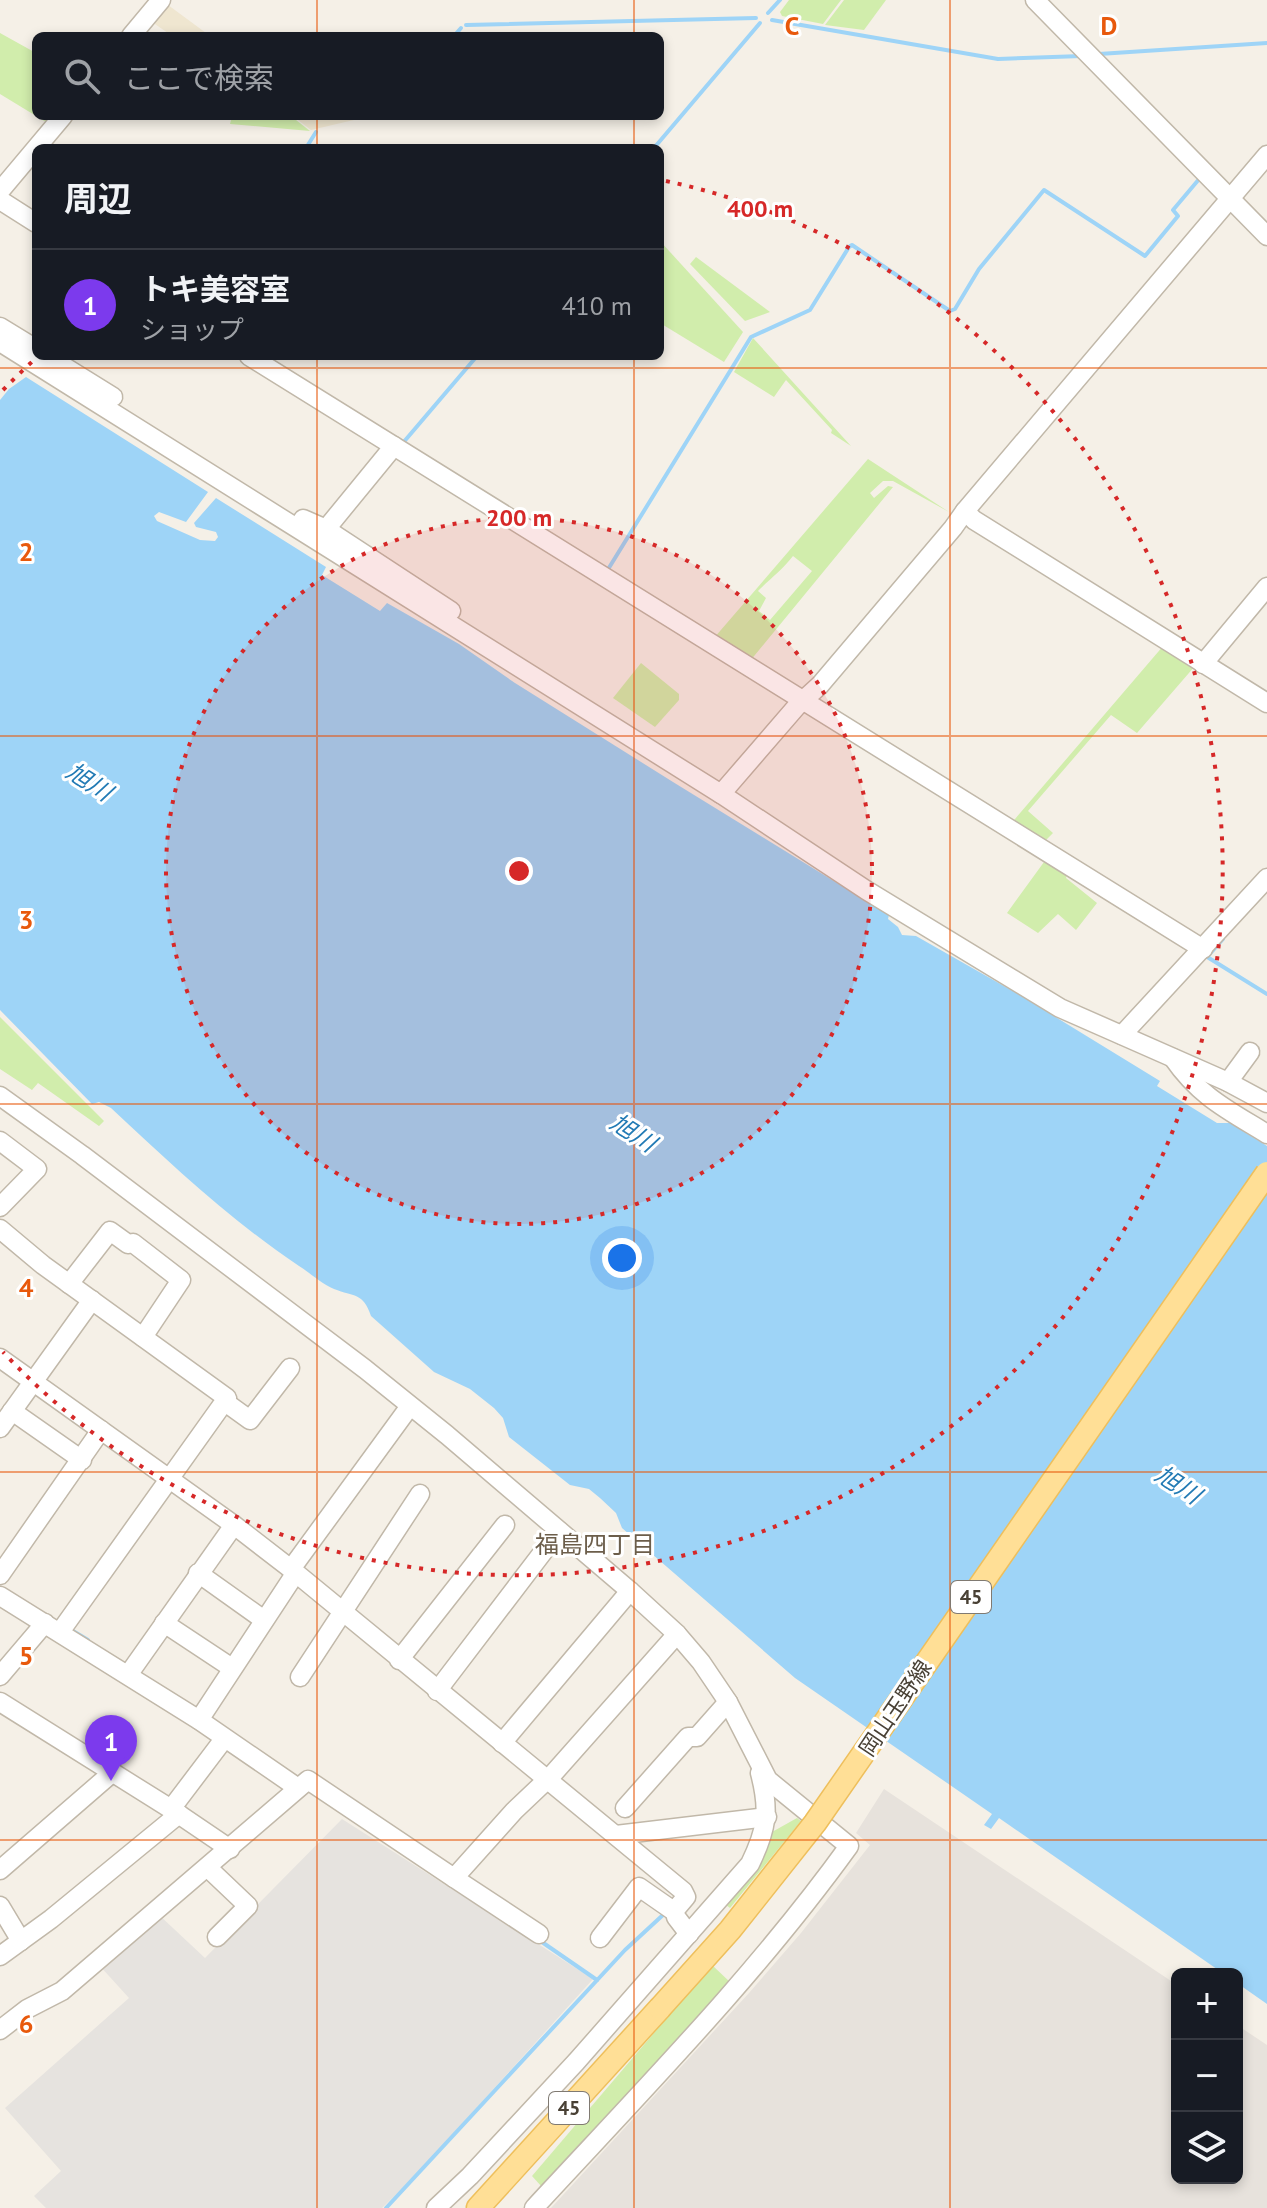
<!DOCTYPE html>
<html lang="ja">
<head>
<meta charset="utf-8">
<style>
  :root { --surface:#171b24; --page:#20242c; --text:#f1f3f6; --muted:#9ea1a6; --line:#363941; --accent:#7c3aed }
  body { margin:0; font-family:"PT Sans","Noto Sans JP",sans-serif; background:var(--page); color:var(--text) }
  .controls { position:absolute; right:24px; bottom:24px; display:grid; overflow:hidden; border-radius:12px; box-shadow:0 4px 12px #0003 }
  .controls button { width:72px; height:72px; display:grid; place-items:center; padding:0; border:0; border-bottom:2px solid var(--line); background:var(--surface); color:var(--text); font:40px sans-serif }
  .you { position:absolute; left:622px; top:1258px; width:28px; height:28px; margin:-20px; border:6px solid #fff; border-radius:50%; background:#1a73e8; box-shadow:0 0 0 12px #1a73e833 }
  .badge { display:grid; place-items:center; width:52px; height:52px; border-radius:50%; background:var(--accent); color:#fff; font-size:26px; font-weight:700 }
  .pin { position:absolute; translate:-50% -66px; filter:drop-shadow(0 2px 4px #0008) }
  .pin::after { content:''; position:absolute; top:42px; width:28px; height:24px; background:inherit; clip-path:polygon(0 0,100% 0,50% 100%) }
  .list { margin:0; padding:0; list-style:none }
  h2 { display:flex; justify-content:space-between; align-items:center; height:104px; margin:0; padding:0 32px; font-size:34px }
  h2 small { font-size:26px; font-weight:400; color:var(--muted) }
  .list li { display:grid; grid-template-columns:52px 1fr auto; gap:24px; align-items:center; box-sizing:border-box; height:112px; padding:0 32px; border-top:2px solid var(--line) }
  .list b { display:block; font-size:30px; white-space:nowrap }
  .list p { margin:0; font-size:26px; white-space:nowrap; color:var(--muted) }
  .list em { font-size:26px; font-style:normal; color:var(--muted) }
  .icon { flex:none; width:44px; height:44px; fill:none; stroke:currentColor; stroke-width:2; stroke-linecap:round; stroke-linejoin:round }
  .map { position:relative; flex:none; width:1267px; height:2208px; overflow:hidden }
  .search { position:absolute; background:var(--surface); box-shadow:0 4px 12px #0003; left:32px; top:32px; width:632px; height:88px; display:flex; align-items:center; gap:20px; box-sizing:border-box; padding:0 28px; border-radius:12px; color:var(--muted); font-size:30px }
  .panel { position:absolute; background:var(--surface); box-shadow:0 4px 12px #0003; left:32px; top:144px; width:632px; height:216px; border-radius:12px }
  .map>svg:first-child { display:block }
  .industrial { fill:#e7e2dc }
  .education { fill:#efe6d0 }
  .green { fill:#d1edac; fill-rule:evenodd }
  .parking { fill:#e6e3df }
  .water { fill:#9ed4f7 }
  .lines { fill:none; stroke-linecap:round; stroke-linejoin:round }
  .stream { stroke:#9ed4f7; stroke-width:4 }
  .minor-casing { stroke:#c1b8a9; stroke-width:21 }
  .major-casing { stroke:#eebf5c; stroke-width:25 }
  .minor { stroke:#fff; stroke-width:18 }
  .major { stroke:#ffdf96; stroke-width:22 }
  .major-bridge-casing { stroke:#eebf5c; stroke-width:25; stroke-linecap:butt }
  .major-bridge { stroke:#ffdf96; stroke-width:22 }
  .grid { fill:none; stroke:#e8590c; stroke-width:2; stroke-opacity:0.55 }
  .ring { fill:none; stroke:#d62828; stroke-width:4; stroke-dasharray:4 8 }
  .labels { text-anchor:middle; stroke-width:6; stroke-linejoin:round; paint-order:stroke }
  .shield { fill:#fff; stroke:#807a72; stroke-width:2 }
  .shield-label { font-size:20px; font-weight:bold; fill:#494135 }
  .street-label { font-size:22px; fill:#494135; stroke:#fff }
  .water-label { font-size:24px; font-style:italic; fill:#237bb5; stroke:#fff }
  .neighbourhood-label { font-size:24px; fill:#6c5e4b; stroke:#fff }
  .grid-label { font-size:26px; text-anchor:middle; font-weight:bold; fill:#e8590c; stroke:#fff; stroke-width:6; stroke-linejoin:round; paint-order:stroke }
  .centre { fill:#d62828; stroke:#fff; stroke-width:4 }
  .ring-label { font-size:24px; text-anchor:middle; font-weight:bold; fill:#d62828; stroke:#fff; stroke-width:6; stroke-linejoin:round; paint-order:stroke }
</style>
</head>
<body>
<div class="map">
<svg width="1267" height="2208" viewBox="0 0 1267 2208">
  <rect width="100%" height="100%" fill="#f5f0e7"/>
  <polygon class="industrial" points="884,1789 1177,1985 1177,2178 1237,2178 1237,2025 1267,2045 1267,2208 551,2208 749,1993 801,1933 870,1845 856,1833"/>
  <g class="education">
    <polygon points="164,2 206,33 211,36 166,36 168,33 149,20"/>
    <polygon points="293,116 371,116 311,130"/>
  </g>
  <g class="green">
    <polygon points="789,0 841,0 823,24 782,16 780,12"/>
    <polygon points="844,0 886,0 864,30 825,25"/>
    <polygon points="0,33 36,53 36,116 51,116 46,122 0,94"/>
    <polygon points="232,116 291,116 310,131 230,124"/>
    <polygon points="660,241 743,332 724,362 660,323"/>
    <polygon points="696,257 770,312 745,321 690,264"/>
    <polygon points="753,338 851,446 831,433 832,430 786,380 774,397 734,372"/>
    <path d="M868,459L949,512L893,481H883L870,493L874,498L888,486L893,487L750,661L714,638ZM793,556L812,571L770,620L759,611L766,598L758,591C770,579 782,570 793,556Z"/>
    <polygon points="1164,645 1195,666 1137,733 1111,715 1028,811 1053,833 1041,845 1009,826"/>
    <polygon points="641,663 679,694 679,700 655,727 613,698"/>
    <polygon points="1044,862 1067,875 1066,878 1097,903 1076,930 1058,914 1038,933 1007,913"/>
    <polygon points="0,1017 104,1121 99,1126 38,1083 32,1090 0,1069"/>
    <path d="M797,1818L801,1821L730,1908L726,1905C747,1880 761,1863 772,1832Z"/>
    <polygon points="712,1965 732,1984 542,2187 532,2176"/>
  </g>
  <polygon class="parking" points="342,1819 593,1979 414,2177 382,2208 46,2208 34,2196 61,2171 5,2108 129,1998 99,1965 158,1914 205,1958"/>
  <path class="water" d="M26,377L208,492L186,522L159,512L154,516L157,521L200,540L215,541L218,537L216,532L196,527L194,523L216,498L326,567L322,575L380,611L387,603L459,644L515,683L673,782L889,915L888,919L898,927L902,935L916,936L1018,994L1160,1081L1157,1086L1217,1123H1230L1267,1146V2004L1237,1983V1974H1224L999,1818L991,1829L984,1825L992,1814L795,1678L622,1528L616,1513L600,1498L589,1489L570,1485L509,1437L503,1418L494,1408L470,1389L434,1372L371,1316C363,1292 354,1297 334,1289C322,1284 310,1273 299,1266C229,1219 172,1165 111,1108L99,1102L92,1104L0,1010V400L9,389Z"/>
  <g class="lines">
    <g class="stream">
      <polyline points="768,13 780,0"/>
      <polyline points="772,20 998,59 1082,56"/>
      <polyline points="466,25 756,18"/>
      <polyline points="454,36 461,28"/>
      <polyline points="1099,54 1267,43"/>
      <polyline points="306,148 316,132"/>
      <polyline points="654,148 760,23"/>
      <polyline points="402,444 477,356"/>
      <polyline points="607,571 751,337 810,310 849,247 852,245 950,311 955,309 979,269 1044,190 1145,256 1178,216 1173,210 1200,178"/>
      <polyline points="1204,955 1267,994"/>
      <polyline points="1208,956 1223,939"/>
      <polyline points="73,1631 88,1640"/>
      <polyline points="539,1940 597,1980"/>
      <polyline points="386,2208 625,1950 664,1914"/>
    </g>
    <defs>
      <g id="minor">
        <polyline points="1035,0 1267,236"/>
        <polyline points="131,36 161,0"/>
        <polyline points="0,191 63,116"/>
        <polyline points="0,200 36,223"/>
        <polyline points="0,327 36,349"/>
        <polyline points="0,342 721,794 866,890 1060,1008 1228,1082 1267,1103"/>
        <polyline points="47,356 113,397"/>
        <polyline points="249,356 1203,949"/>
        <polyline points="965,511 974,520 1267,703"/>
        <polyline points="303,519 326,529 451,611"/>
        <polyline points="326,529 394,446"/>
        <polyline points="1203,664 1267,587"/>
        <polyline points="721,794 797,706 820,685 953,528 965,511 1267,155"/>
        <polyline points="1122,1035 1267,878"/>
        <path d="M1173,1058C1200,1097 1228,1110 1267,1134"/>
        <polyline points="1228,1082 1250,1052"/>
        <path d="M0,1096L82,1155L365,1369L447,1435L630,1591L677,1634L701,1662L728,1702L768,1780L849,1846C756,1975 642,2091 534,2208"/>
        <polyline points="0,1141 37,1169 0,1207"/>
        <polyline points="0,1229 43,1265 227,1398 60,1632"/>
        <polyline points="69,1284 110,1231 128,1244 133,1243 181,1280 143,1337"/>
        <polyline points="0,1358 234,1525 291,1569 683,1891 686,1897 675,1910 676,1917 689,1934"/>
        <polyline points="225,1402 250,1420 290,1368"/>
        <polyline points="12,1411 82,1460"/>
        <polyline points="0,1428 92,1300"/>
        <polyline points="291,1569 410,1406"/>
        <polyline points="198,1573 264,1620"/>
        <polyline points="0,1575 101,1430"/>
        <polyline points="0,1596 199,1720 298,1788"/>
        <polyline points="164,1623 232,1668"/>
        <polyline points="399,1660 505,1525"/>
        <polyline points="128,1675 234,1525"/>
        <polyline points="0,1676 45,1623"/>
        <polyline points="300,1677 420,1494"/>
        <polyline points="437,1691 559,1531"/>
        <polyline points="0,1702 171,1809 230,1849"/>
        <polyline points="199,1720 295,1574"/>
        <polyline points="502,1743 630,1591"/>
        <polyline points="625,1808 688,1737 697,1737 728,1702"/>
        <polyline points="171,1809 224,1739"/>
        <polyline points="616,1835 767,1817"/>
        <polyline points="208,1868 248,1906 217,1937"/>
        <polyline points="0,1870 113,1772"/>
        <polyline points="454,1878 539,1934"/>
        <polyline points="0,1906 21,1941"/>
        <polyline points="600,1938 639,1887 675,1912"/>
        <polyline points="0,1956 51,1919 179,1814"/>
        <polyline points="0,2030 27,2009 62,1991 308,1780 454,1878 514,1811 552,1775 677,1634"/>
        <path d="M436,2208L470,2176L576,2062L750,1864C767,1829 770,1811 760,1773"/>
      </g>
      <polyline id="major" points="478,2208 660,2008"/>
    </defs>
    <use href="#minor" class="minor-casing"/>
    <use href="#major" class="major-casing"/>
    <use href="#minor" class="minor"/>
    <use href="#major" class="major"/>
    <defs>
      <polyline id="major-bridge" points="660,2008 730,1930 815,1823 1267,1173"/>
    </defs>
    <use href="#major-bridge" class="major-bridge-casing"/>
    <use href="#major-bridge" class="major-bridge"/>
  </g>
  <path class="grid" d="M317,0V36M634,0V36M950,0V2208M317,116V148M634,116V148M317,356V2208M634,356V2208M0,368H1267M0,736H1267M0,1104H1267M0,1472H1267M0,1840H1267"/>
  <circle cx="519" cy="871" r="353" fill="#d62828" fill-opacity=".12"/>
  <g class="ring">
    <circle cx="519" cy="871" r="353"/>
    <path d="M3 390A705 705 0 0 1 34 360M666 181A705 705 0 1 1 3 1352"/>
  </g>
  <g class="labels">
    <g class="shield">
      <rect x="951" y="1581" width="40" height="32" rx="6"/>
      <rect x="549" y="2092" width="40" height="32" rx="6"/>
    </g>
    <g class="shield-label">
      <text x="971" y="1604">45</text>
      <text x="569" y="2115">45</text>
    </g>
    <g class="street-label">
      <text transform="translate(895 1708) rotate(-56)" y="8">岡山玉野線</text>
    </g>
    <g class="water-label">
      <text transform="translate(89 782) rotate(33)" y="8">旭川</text>
      <text transform="translate(633 1133) rotate(33)" y="8">旭川</text>
      <text transform="translate(1178 1485) rotate(33)" y="8">旭川</text>
    </g>
    <g class="neighbourhood-label">
      <text x="595" y="1553">福島四丁目</text>
    </g>
  </g>
  <g class="grid-label">
    <text x="792" y="35">C</text>
    <text x="1109" y="35">D</text>
    <text x="26" y="561">2</text>
    <text x="26" y="929">3</text>
    <text x="26" y="1297">4</text>
    <text x="26" y="1665">5</text>
    <text x="26" y="2033">6</text>
  </g>
  <circle cx="519" cy="871" r="12" class="centre"/>
  <g class="ring-label">
    <text x="760" y="217">400 m</text>
    <text x="519" y="526">200 m</text>
  </g>
</svg>
<div class="controls">
<button>+</button>
<button>−</button>
<button><svg class="icon" aria-label="layers" viewBox="0 0 24 24"><path d="M12 4l9 5-9 5-9-5zM3 14l9 5 9-5"/></svg></button>
</div>
<div class="you"></div>
<div class="pin badge" style="left:111px;top:1781px">1</div>
<div class="search"><svg class="icon" aria-label="search" viewBox="0 0 24 24"><circle cx="10" cy="10" r="6"/><path d="M15 15l6 6"/></svg>ここで検索</div>
<section class="panel">
<h2>周辺<small></small></h2>
<ul class="list">
<li><span class="badge">1</span><div><b>トキ美容室</b><p>ショップ</p></div><em>410 m</em></li>
</ul>
</section>
</div>
</body>
</html>
